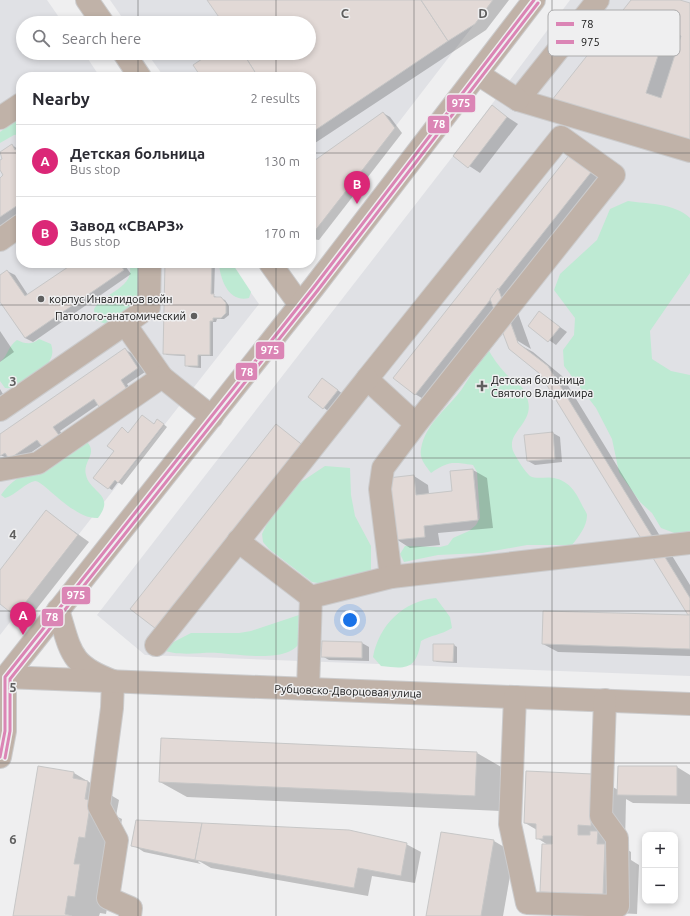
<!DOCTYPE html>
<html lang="en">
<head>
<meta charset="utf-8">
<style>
  :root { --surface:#fff; --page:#f2f2f3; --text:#2b2b33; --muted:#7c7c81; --line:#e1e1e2; --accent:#db2777 }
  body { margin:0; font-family:Ubuntu,sans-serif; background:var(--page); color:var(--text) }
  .controls { position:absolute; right:12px; bottom:12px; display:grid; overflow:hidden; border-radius:8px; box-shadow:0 2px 6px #0003 }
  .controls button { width:36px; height:36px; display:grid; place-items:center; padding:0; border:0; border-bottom:1px solid var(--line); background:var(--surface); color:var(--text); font:20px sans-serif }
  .you { position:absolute; left:350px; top:620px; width:14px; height:14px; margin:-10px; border:3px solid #fff; border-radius:50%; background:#1a73e8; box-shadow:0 0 0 6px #1a73e833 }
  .badge { display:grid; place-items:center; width:26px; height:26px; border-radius:50%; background:var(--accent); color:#fff; font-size:13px; font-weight:700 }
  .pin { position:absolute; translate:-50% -33px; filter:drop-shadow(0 1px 2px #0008) }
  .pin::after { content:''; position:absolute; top:21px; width:14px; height:12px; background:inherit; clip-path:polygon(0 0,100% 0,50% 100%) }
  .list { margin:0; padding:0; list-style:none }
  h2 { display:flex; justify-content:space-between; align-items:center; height:52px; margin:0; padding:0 16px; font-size:17px }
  h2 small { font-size:13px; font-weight:400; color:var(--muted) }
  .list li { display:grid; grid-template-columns:26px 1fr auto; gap:12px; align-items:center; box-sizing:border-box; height:72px; padding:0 16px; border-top:1px solid var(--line) }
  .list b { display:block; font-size:15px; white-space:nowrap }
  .list p { margin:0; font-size:13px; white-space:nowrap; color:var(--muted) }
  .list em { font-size:13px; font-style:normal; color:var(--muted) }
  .icon { flex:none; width:22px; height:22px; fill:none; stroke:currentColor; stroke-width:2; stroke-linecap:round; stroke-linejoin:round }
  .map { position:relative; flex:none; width:690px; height:916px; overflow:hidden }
  .search { position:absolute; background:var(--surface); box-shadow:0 2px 6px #0003; left:16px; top:16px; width:300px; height:44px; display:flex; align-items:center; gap:10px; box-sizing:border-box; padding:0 14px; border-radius:22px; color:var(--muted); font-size:15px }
  .panel { position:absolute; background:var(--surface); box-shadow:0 2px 6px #0003; left:16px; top:72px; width:300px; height:196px; border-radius:16px }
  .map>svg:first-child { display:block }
  .built { fill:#e0e1e5 }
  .green { fill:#beead3 }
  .shadow { fill:#0003 }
  .building { fill:#e2d9d6; stroke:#c7c7c7; fill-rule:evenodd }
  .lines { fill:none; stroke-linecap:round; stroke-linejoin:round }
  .minor-casing { stroke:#cbcbcc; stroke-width:24 }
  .minor { stroke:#c0b2a8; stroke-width:22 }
  .bus-1-casing { stroke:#efeff0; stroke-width:6 }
  .bus-2-casing { stroke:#efeff0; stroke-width:6 }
  .bus-1 { stroke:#db85b5; stroke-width:3 }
  .bus-2 { stroke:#db85b5; stroke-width:3 }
  .grid { fill:none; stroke:#5f5f5f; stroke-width:1; stroke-opacity:0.55 }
  .poi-dot { fill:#5f5f5f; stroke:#efeff0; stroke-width:1.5 }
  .labels { text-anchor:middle; stroke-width:3; stroke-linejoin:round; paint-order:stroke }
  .poi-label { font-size:11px; fill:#111; stroke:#efeff0; text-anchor:start }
  .street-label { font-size:11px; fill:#111; stroke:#efeff0 }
  .key { fill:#efeff0; stroke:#acacad; stroke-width:1 }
  .key-label { font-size:11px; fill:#111 }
  .grid-label { font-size:13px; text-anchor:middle; font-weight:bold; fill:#5f5f5f; stroke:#efeff0; stroke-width:3; stroke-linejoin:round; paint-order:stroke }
  .line-badge { stroke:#efeff0; stroke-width:1.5 }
  .badge-label { font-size:11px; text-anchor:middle; font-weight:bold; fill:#fff }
</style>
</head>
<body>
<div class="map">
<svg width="690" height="916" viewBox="0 0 690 916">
  <rect width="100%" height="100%" fill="#efeff0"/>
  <g class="built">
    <polygon points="0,0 47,0 63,23 23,23 23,53 84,53 100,77 21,77 21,263 230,263 259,304 0,635"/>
    <polygon points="110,0 493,0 311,236 311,77 164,77 147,53 309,53 309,23 126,23"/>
    <polygon points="570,0 690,0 690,676 145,655 97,615 453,156"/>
  </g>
  <g class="green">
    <polygon points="21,112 21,134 14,135 0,143 0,132 14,122"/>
    <path d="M628,201C648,204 674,203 690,218V273L650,331L652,359L671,371L690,375V535L677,534L661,528L652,513L640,502L619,472L612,439L596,408L564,366L563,350L574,335L575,318L554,290L560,274L597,240L610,209Z"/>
    <path d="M129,263H146L145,284L136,306L106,324L95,320L94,309C104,292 137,288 129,263Z"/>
    <path d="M219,263H232L251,292L249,298C229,303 220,280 219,263Z"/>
    <path d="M39,339L51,344C53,350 53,355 50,360C45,371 18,390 5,388L0,381V362C8,356 8,346 17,340C25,344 32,345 39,339Z"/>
    <path d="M487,347C492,357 498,365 506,374C517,385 524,383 528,401C534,424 504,433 514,453C517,459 525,472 530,476C537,480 547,476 554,478C570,481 577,494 583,507C584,509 587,513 587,515C587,527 578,537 572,545H527L482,553L438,555L404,562L400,554L405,546L440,547L448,545L453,538L469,531L476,525L480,518L477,472L473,465C451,462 449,461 431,473C426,466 419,459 421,449C425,424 448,408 462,389C471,375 479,361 487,347Z"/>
    <path d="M85,440C100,453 82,461 86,475C90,493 116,494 98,518C74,520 43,480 35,481C26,482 16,495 5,498L1,495C15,473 62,453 85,440Z"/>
    <polygon points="325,466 350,468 351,495 355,516 371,546 371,571 329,585 312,582 269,549 263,542 262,534 274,509 289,487 304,480"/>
    <path d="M436,598L450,617L452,628C441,635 431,635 421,641C416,670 407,669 381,666L373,657C379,625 403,601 436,598Z"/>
    <path d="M299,615C319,669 247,655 218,653C199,652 178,657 160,649L191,633H239L251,631Z"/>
  </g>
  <g class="shadow">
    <polygon points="208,0 509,0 486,30 312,145 311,77 203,77 213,53 309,53 309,23 224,23"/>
    <polygon points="633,0 677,0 690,4 690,147 573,112"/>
    <polygon points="492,107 518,124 480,173 454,156"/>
    <polygon points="383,113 390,117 402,133 319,240 312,239 311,164"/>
    <polygon points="12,145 18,149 21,147 21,229 0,243 0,179 5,176 0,169 0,161 3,159 0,153"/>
    <polygon points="570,156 618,187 518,313 531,349 518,341 518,344 533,352 562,376 690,585 690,656 558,652 543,644 689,616 541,373 504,332 442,410 415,394"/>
    <polygon points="76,263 123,263 131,274 33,342 25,338 0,301 0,276 7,271 15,275 28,295"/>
    <polygon points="166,263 215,263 214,296 225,300 229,306 229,315 224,319 217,319 216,322 213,322 213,356 201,356 201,368 189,367 186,365 186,356 167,355 164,353"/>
    <polygon points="539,312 567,332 556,345 529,326"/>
    <polygon points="0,331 14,352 0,362"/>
    <polygon points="125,349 132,354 145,372 127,384 135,396 99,404 60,431 67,442 42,445 17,462 0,455 0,435"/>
    <polygon points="330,384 344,395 331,413 309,397"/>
    <polygon points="0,389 3,394 0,396"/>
    <polygon points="161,422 167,427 122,485 118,482 112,490 94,478 116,451 125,431 129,433"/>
    <polygon points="276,425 312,452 132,609"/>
    <polygon points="553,433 560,437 562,462 535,465 528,461"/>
    <polygon points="473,470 487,478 493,528 438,533 440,545 410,548 396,539 414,476 428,485 429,494 453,492"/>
    <polygon points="47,512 89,542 27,621 0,603 0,571"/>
    <polygon points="323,642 362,643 369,647 369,661 329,660 322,656"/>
    <polygon points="454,645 457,647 457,663 437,662 434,660"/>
    <polygon points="477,753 503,768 501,811 187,797 160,782"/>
    <polygon points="677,767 690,775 690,804 633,803 626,799 625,845 619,844 631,852 631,860 639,865 637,914 575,911 541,892 548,845 537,838 537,830 525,823 593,775 618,790"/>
    <polygon points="74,773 119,800 116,816 122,819 106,914 100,913 99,916 14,916"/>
    <polygon points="441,833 494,841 514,853 503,916 427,916"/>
    <polygon points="406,844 421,852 415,883 372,876 368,896 211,868 199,861 198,862 201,864 144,852 133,845"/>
  </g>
  <g class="building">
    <polygon points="207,0 421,0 448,41 311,133 311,77 258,77 243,53 309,53 309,23 223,23"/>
    <polygon points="421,0 493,0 475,24 448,41"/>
    <path d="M631,0H680L690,3V142L552,100ZM666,31L681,36L661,98L646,93Z"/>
    <polygon points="211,53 243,53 258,77 201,77 193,65"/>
    <polygon points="492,105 507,117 468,168 453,156"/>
    <polygon points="383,112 395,128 311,236 311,163"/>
    <polygon points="12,144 15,150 21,146 21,203 0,217 0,178 3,175 0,170 0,160 2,159 0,152"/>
    <polygon points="570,154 592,171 415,395 393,378"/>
    <polygon points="74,263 119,263 124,270 25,338 0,302 0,275 7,270 25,296"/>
    <polygon points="165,263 212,263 211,294 214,294 214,297 221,297 226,303 226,313 221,318 213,318 213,321 210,321 210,355 198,355 198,366 185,366 185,355 163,354"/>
    <polygon points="498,288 518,343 548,366 690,598 690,615 688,615 540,374 509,349 490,299"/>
    <polygon points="539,311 560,327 548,342 528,326"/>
    <polygon points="125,348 138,368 121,380 128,391 101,410 94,399 53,427 61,438 44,449 37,440 9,459 5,453 0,456 0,434"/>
    <polygon points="322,378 338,390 323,409 308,397"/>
    <polygon points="142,415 154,424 157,419 164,424 118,483 115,480 108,489 93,478 114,451 107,446 122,427 128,433"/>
    <polygon points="276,424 305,447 160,632 130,609"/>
    <polygon points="553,432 555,459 527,461 524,435"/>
    <polygon points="473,469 478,520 424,526 425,537 395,540 388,478 414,475 416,495 452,491 450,471"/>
    <polygon points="46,510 78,535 15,616 0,604 0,570"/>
    <polygon points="543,611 690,615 690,649 542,644"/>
    <polygon points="322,641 362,642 362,658 321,657"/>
    <polygon points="433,644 454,644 453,662 433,661"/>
    <polygon points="161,738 477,752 475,796 159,782"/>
    <polygon points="38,766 74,772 73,778 88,781 85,799 91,800 85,838 79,837 74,864 80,864 75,897 68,896 65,914 72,916 13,916"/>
    <polygon points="618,766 677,766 677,796 617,795"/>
    <polygon points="526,771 593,774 591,826 578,825 578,835 590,835 590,831 598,831 597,844 605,844 603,895 540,892 542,844 552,844 552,836 543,836 543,839 536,839 536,824 524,823"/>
    <polygon points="136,820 202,823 195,860 131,846"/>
    <polygon points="202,823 349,830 407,843 401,876 358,868 354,888 195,860"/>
    <polygon points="441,832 494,840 481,916 426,916"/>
  </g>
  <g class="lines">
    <defs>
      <g id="minor">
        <polyline points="87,0 103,23"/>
        <polyline points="598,0 518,100 690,151"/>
        <polyline points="124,53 140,77"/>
        <polyline points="478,74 518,100"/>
        <polyline points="0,118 21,104"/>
        <polyline points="0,240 21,225"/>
        <polyline points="270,263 300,305"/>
        <polyline points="125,324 149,307 150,263"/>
        <polyline points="0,410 125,324 162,377"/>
        <polyline points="0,470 38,463 162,377 212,417"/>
        <polyline points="238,541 311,597"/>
        <polyline points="391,577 380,489 383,468 416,424 614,175 561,137 367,379 416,424"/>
        <path d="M58,610C71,651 69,665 113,681L112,708L99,806L117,840L108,898L131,908L130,916"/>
        <polyline points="156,645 367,379"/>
        <polyline points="5,677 690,704"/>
        <polyline points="0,684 314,287 534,0"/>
        <polyline points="308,689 311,597 391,577 690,543"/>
        <polyline points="515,697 510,824 527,903 618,906 617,838 601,816 605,700"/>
        <polyline points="0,757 5,731 5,677"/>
      </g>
    </defs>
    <use href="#minor" class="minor-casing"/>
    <use href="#minor" class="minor"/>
    <defs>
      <polyline id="bus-1" points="0,757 5,731 5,677 314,287 534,0"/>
      <polyline id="bus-2" points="5,758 10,731 10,679 318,290 538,3"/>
    </defs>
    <use href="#bus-1" class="bus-1-casing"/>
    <use href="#bus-2" class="bus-2-casing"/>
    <use href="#bus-1" class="bus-1"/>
    <use href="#bus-2" class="bus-2"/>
  </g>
  <path class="grid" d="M138,0V23M276,0V23M414,0V916M552,0V916M138,53V77M276,53V77M0,153H21M311,153H690M138,263V916M276,263V916M0,305H690M0,458H690M0,611H690M0,763H690"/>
  <g class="poi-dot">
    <circle cx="41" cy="299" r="4"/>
    <circle cx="194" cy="316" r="4"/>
    <path d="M480 380h4v4h4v4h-4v4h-4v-4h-4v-4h4z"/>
  </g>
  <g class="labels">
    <g class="poi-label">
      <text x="49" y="303">корпус Инвалидов войн</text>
      <text x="186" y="320" text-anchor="end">Патолого-анатомический</text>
      <text x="491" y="384">Детская больница<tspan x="491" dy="13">Святого Владимира</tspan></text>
    </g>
    <g class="street-label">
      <text transform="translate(348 691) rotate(2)" y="4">Рубцовско-Дворцовая улица</text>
    </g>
  </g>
  <rect x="548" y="10" width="132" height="46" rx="6" class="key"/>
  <rect x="556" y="22" width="18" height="4" fill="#db85b5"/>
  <rect x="556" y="40" width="18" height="4" fill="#db85b5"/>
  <g class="key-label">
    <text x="581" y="28">78</text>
    <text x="581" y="46">975</text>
  </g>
  <g class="grid-label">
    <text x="345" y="18">C</text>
    <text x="483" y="18">D</text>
    <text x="13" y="386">3</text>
    <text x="13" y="539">4</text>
    <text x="13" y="692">5</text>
    <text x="13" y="844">6</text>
  </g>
  <g class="line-badge">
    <rect x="446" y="94" width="30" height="19" rx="4" fill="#db85b5"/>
    <rect x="427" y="115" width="23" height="19" rx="4" fill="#db85b5"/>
    <rect x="255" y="341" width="30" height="19" rx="4" fill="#db85b5"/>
    <rect x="235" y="362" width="23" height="19" rx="4" fill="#db85b5"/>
    <rect x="61" y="586" width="30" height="19" rx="4" fill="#db85b5"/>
    <rect x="41" y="608" width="23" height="19" rx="4" fill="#db85b5"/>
  </g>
  <g class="badge-label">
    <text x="461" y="107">975</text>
    <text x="439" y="128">78</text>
    <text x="270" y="354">975</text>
    <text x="247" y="376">78</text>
    <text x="76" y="599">975</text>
    <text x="52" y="621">78</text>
  </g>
</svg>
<div class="controls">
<button>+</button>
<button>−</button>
</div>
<div class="you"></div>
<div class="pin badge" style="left:23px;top:635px">A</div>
<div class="pin badge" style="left:357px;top:204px">B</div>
<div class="search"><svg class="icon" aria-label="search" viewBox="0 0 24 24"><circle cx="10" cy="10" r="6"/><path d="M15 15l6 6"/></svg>Search here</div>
<section class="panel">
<h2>Nearby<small>2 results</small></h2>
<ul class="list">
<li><span class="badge">A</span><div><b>Детская больница</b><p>Bus stop</p></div><em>130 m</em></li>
<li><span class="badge">B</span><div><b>Завод «СВАРЗ»</b><p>Bus stop</p></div><em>170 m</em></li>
</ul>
</section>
</div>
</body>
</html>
